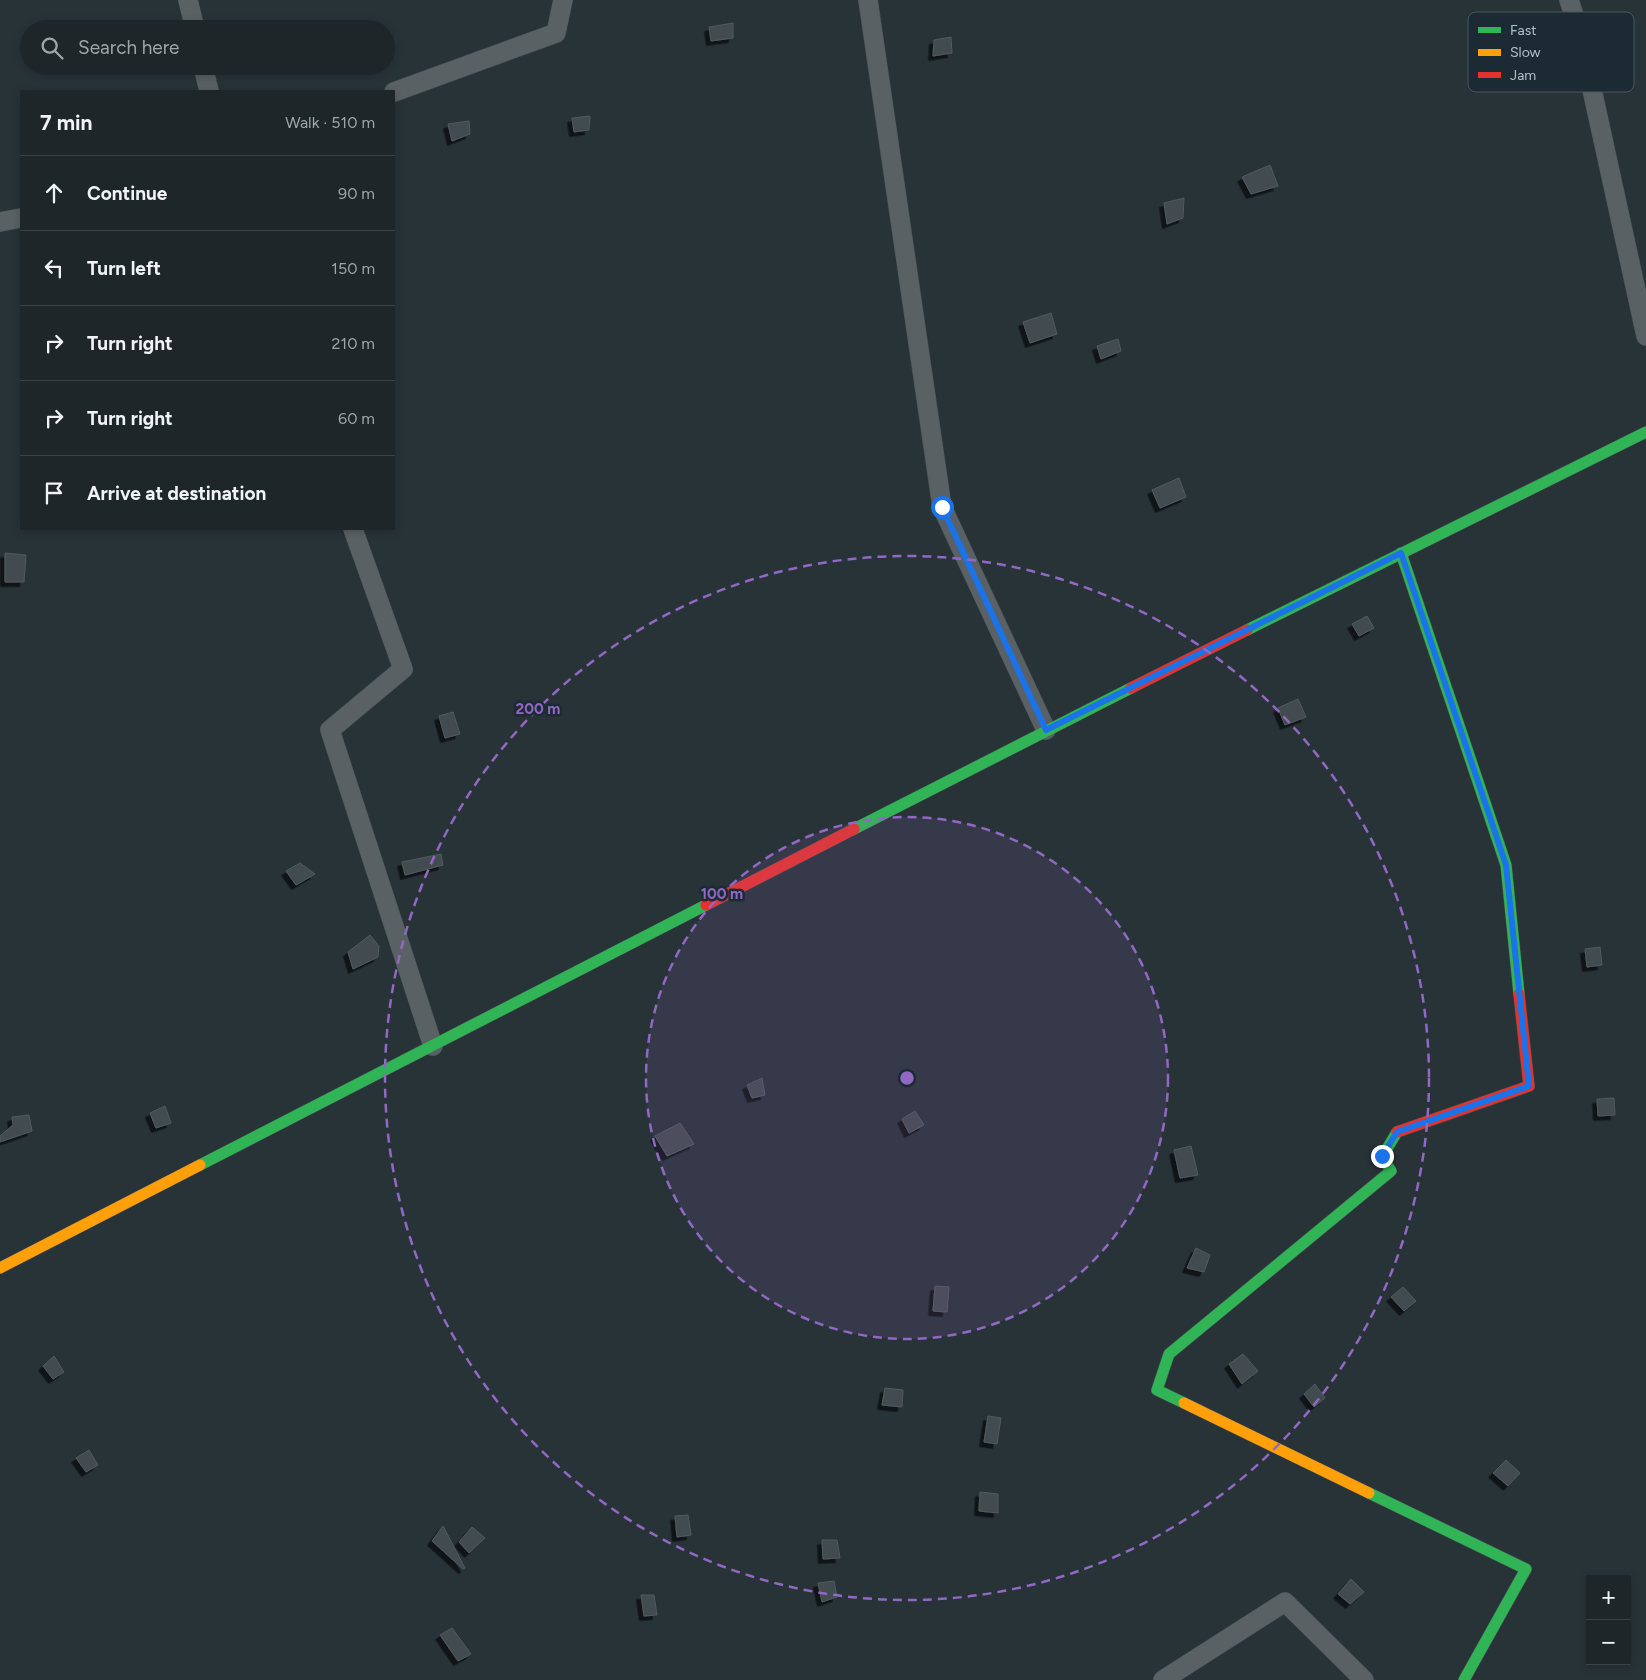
<!DOCTYPE html>
<html lang="en">
<head>
<meta charset="utf-8">
<style>
  :root { --surface:#1e262a; --page:#262e32; --text:#f1f3f6; --muted:#a1a5a8; --line:#3c4347 }
  body { margin:0; font-family:Figtree,sans-serif; background:var(--page); color:var(--text) }
  .controls { position:absolute; right:15px; bottom:15px; display:grid; overflow:hidden; border-radius:0px; box-shadow:0 2px 8px #0003 }
  .controls button { width:45px; height:45px; display:grid; place-items:center; padding:0; border:0; border-bottom:1px solid var(--line); background:var(--surface); color:var(--text); font:25px sans-serif }
  .stop { position:absolute; width:15px; height:15px; margin:-11px; border:4px solid #1a73e8; border-radius:50%; background:#fff }
  .stop.end { background:#1a73e8; border-color:#fff; box-shadow:0 1px 5px #0008 }
  .list { margin:0; padding:0; list-style:none }
  h2 { display:flex; justify-content:space-between; align-items:center; height:65px; margin:0; padding:0 20px; font-size:21px }
  h2 small { font-size:16px; font-weight:400; color:var(--muted) }
  .list li { display:grid; grid-template-columns:32px 1fr auto; gap:15px; align-items:center; box-sizing:border-box; height:75px; padding:0 20px; border-top:1px solid var(--line) }
  .list b { display:block; font-size:19px; white-space:nowrap }
  .list em { font-size:16px; font-style:normal; color:var(--muted) }
  .icon { flex:none; width:28px; height:28px; fill:none; stroke:currentColor; stroke-width:2; stroke-linecap:round; stroke-linejoin:round }
  .map { position:relative; flex:none; width:1646px; height:1680px; overflow:hidden }
  .search { position:absolute; background:var(--surface); box-shadow:0 2px 8px #0003; left:20px; top:20px; width:375px; height:55px; display:flex; align-items:center; gap:12px; box-sizing:border-box; padding:0 18px; border-radius:28px; color:var(--muted); font-size:19px }
  .panel { position:absolute; background:var(--surface); box-shadow:0 2px 8px #0003; left:20px; top:90px; width:375px; height:440px; border-radius:0px }
  .map>svg:first-child { display:block }
  .building { fill:#424b4f; stroke:#505b5f; filter:url(#shadow) }
  .lines { fill:none; stroke-linecap:round; stroke-linejoin:round }
  .street-casing { stroke:#474f53; stroke-width:20 }
  .fast-casing { stroke:#474f53; stroke-width:12 }
  .slow-casing { stroke:#474f53; stroke-width:12 }
  .jam-casing { stroke:#474f53; stroke-width:12 }
  .street { stroke:#596165; stroke-width:19 }
  .fast { stroke:#30b455; stroke-width:11 }
  .slow { stroke:#ff9f0a; stroke-width:11 }
  .jam { stroke:#e5322d; stroke-width:11 }
  .route { stroke:#1a73e8; stroke-width:6 }
  .ring { fill:none; stroke:#9168c3; stroke-width:2.5; stroke-dasharray:9 6 }
  .key { fill:#1c2b33; stroke:#495860; stroke-width:1 }
  .key-label { font-size:14px; fill:#b2c1c9 }
  .centre { fill:#9168c3; stroke:#1c2b33; stroke-width:2.5 }
  .ring-label { font-size:15px; text-anchor:middle; font-weight:bold; fill:#9168c3; stroke:#1c2b33; stroke-width:5; stroke-linejoin:round; paint-order:stroke }
</style>
</head>
<body>
<div class="map">
<svg width="1646" height="1680" viewBox="0 0 1646 1680">
  <defs>
    <filter id="shadow"><feDropShadow dx="-4.5" dy="4.5" stdDeviation="0" flood-color="#0009"/></filter>
  </defs>
  <rect width="100%" height="100%" fill="#283338"/>
  <g class="building">
    <polygon points="733,23 733,38 711,41 709,27"/>
    <polygon points="951,37 952,53 933,56 934,40"/>
    <polygon points="590,116 589,130 574,132 572,118"/>
    <polygon points="469,121 470,134 452,141 448,124"/>
    <polygon points="1270,165 1278,186 1251,194 1242,177"/>
    <polygon points="1184,198 1183,218 1167,224 1164,203"/>
    <polygon points="1051,313 1057,334 1030,343 1023,322"/>
    <polygon points="1118,339 1121,351 1101,359 1097,346"/>
    <polygon points="1179,478 1186,497 1160,508 1152,490"/>
    <polygon points="5,553 26,555 24,582 5,582"/>
    <polygon points="1367,616 1374,628 1359,636 1352,624"/>
    <polygon points="1298,699 1306,717 1285,725 1278,708"/>
    <polygon points="453,712 460,734 445,738 439,716"/>
    <polygon points="441,854 443,865 405,875 402,862"/>
    <polygon points="300,863 315,874 296,885 286,871"/>
    <polygon points="370,935 379,946 378,957 353,969 348,952"/>
    <polygon points="1600,947 1602,965 1587,967 1585,949"/>
    <polygon points="762,1078 765,1095 752,1098 747,1085"/>
    <polygon points="1614,1098 1615,1115 1598,1116 1597,1099"/>
    <polygon points="165,1106 171,1123 156,1128 150,1113"/>
    <polygon points="915,1111 924,1125 909,1133 902,1119"/>
    <polygon points="29,1115 32,1131 0,1142 0,1136 13,1125 12,1117"/>
    <polygon points="680,1123 694,1144 667,1156 655,1136"/>
    <polygon points="1191,1146 1198,1175 1180,1178 1174,1150"/>
    <polygon points="1196,1248 1210,1255 1204,1272 1187,1268"/>
    <polygon points="935,1286 949,1287 947,1312 933,1311"/>
    <polygon points="1403,1287 1416,1301 1404,1311 1391,1297"/>
    <polygon points="1243,1354 1258,1371 1242,1384 1229,1364"/>
    <polygon points="54,1356 64,1372 53,1379 43,1366"/>
    <polygon points="1315,1384 1325,1398 1314,1407 1304,1394"/>
    <polygon points="885,1388 903,1390 902,1407 882,1405"/>
    <polygon points="988,1416 1001,1418 997,1444 984,1442"/>
    <polygon points="89,1450 98,1465 86,1472 76,1458"/>
    <polygon points="1506,1460 1520,1473 1508,1486 1493,1473"/>
    <polygon points="980,1492 998,1494 998,1513 979,1511"/>
    <polygon points="688,1515 691,1535 677,1537 675,1516"/>
    <polygon points="443,1526 465,1568 463,1569 432,1541"/>
    <polygon points="472,1527 485,1538 469,1553 459,1542"/>
    <polygon points="822,1540 837,1540 840,1558 823,1559"/>
    <polygon points="1351,1579 1364,1592 1350,1604 1338,1594"/>
    <polygon points="834,1581 837,1597 822,1602 818,1583"/>
    <polygon points="641,1595 654,1595 657,1615 644,1616"/>
    <polygon points="452,1628 471,1654 458,1661 440,1635"/>
  </g>
  <g class="lines">
    <defs>
      <g id="street">
        <polyline points="188,0 195,29"/>
        <polyline points="868,0 942,507 1046,730"/>
        <polyline points="1569,0 1579,30 1646,336"/>
        <polyline points="203,66 209,91"/>
        <polyline points="394,92 556,33 563,0"/>
        <polyline points="0,222 21,218"/>
        <polyline points="353,529 403,669 330,730 433,1046"/>
        <polyline points="1163,1680 1285,1602 1364,1680"/>
      </g>
      <g id="fast">
        <polyline points="1401,553 1506,865 1519,994"/>
        <polyline points="1247,630 1646,432"/>
        <polyline points="854,829 1131,688"/>
        <polyline points="200,1165 706,905"/>
        <polyline points="1184,1403 1157,1390 1169,1354 1391,1171 1382,1157 1397,1132"/>
        <polyline points="1369,1493 1526,1569 1464,1680"/>
      </g>
      <g id="slow">
        <polyline points="0,1268 200,1165"/>
        <polyline points="1184,1403 1369,1493"/>
      </g>
      <g id="jam">
        <polyline points="1131,688 1247,630"/>
        <polyline points="706,905 854,829"/>
        <polyline points="1397,1132 1529,1086 1519,994"/>
      </g>
    </defs>
    <use href="#street" class="street-casing"/>
    <use href="#fast" class="fast-casing"/>
    <use href="#slow" class="slow-casing"/>
    <use href="#jam" class="jam-casing"/>
    <use href="#street" class="street"/>
    <use href="#fast" class="fast"/>
    <use href="#slow" class="slow"/>
    <use href="#jam" class="jam"/>
  </g>
  <g class="lines">
    <polyline class="route" points="942,507 1046,730 1401,553 1506,865 1529,1086 1397,1132 1382,1156"/>
  </g>
  <circle cx="907" cy="1078" r="261" fill="#9168c3" fill-opacity=".12"/>
  <g class="ring">
    <circle cx="907" cy="1078" r="261"/>
    <circle cx="907" cy="1078" r="522"/>
  </g>
  <rect x="1468" y="12" width="166" height="80" rx="8" class="key"/>
  <rect x="1478" y="27" width="23" height="6" fill="#30b455"/>
  <rect x="1478" y="49" width="23" height="7" fill="#ff9f0a"/>
  <rect x="1478" y="72" width="23" height="6" fill="#e5322d"/>
  <g class="key-label">
    <text x="1510" y="35">Fast</text>
    <text x="1510" y="57">Slow</text>
    <text x="1510" y="80">Jam</text>
  </g>
  <circle cx="907" cy="1078" r="8" class="centre"/>
  <g class="ring-label">
    <text x="538" y="714">200 m</text>
    <text x="722" y="899">100 m</text>
  </g>
</svg>
<div class="controls">
<button>+</button>
<button>−</button>
</div>
<div class="stop" style="left:942px;top:507px"></div>
<div class="stop end" style="left:1382px;top:1156px"></div>
<div class="search"><svg class="icon" aria-label="search" viewBox="0 0 24 24"><circle cx="10" cy="10" r="6"/><path d="M15 15l6 6"/></svg>Search here</div>
<section class="panel">
<h2>7 min<small>Walk · 510 m</small></h2>
<ul class="list">
<li><svg class="icon" aria-label="ahead" viewBox="0 0 24 24"><path d="M12 20V5M6 11l6-6 6 6"/></svg><div><b>Continue</b></div><em>90 m</em></li>
<li><svg class="icon" aria-label="left" viewBox="0 0 24 24"><path d="M17 20v-9H6M10 6l-5 5 5 5"/></svg><div><b>Turn left</b></div><em>150 m</em></li>
<li><svg class="icon" aria-label="right" viewBox="0 0 24 24"><path d="M7 20v-9h11M14 6l5 5-5 5"/></svg><div><b>Turn right</b></div><em>210 m</em></li>
<li><svg class="icon" aria-label="right" viewBox="0 0 24 24"><path d="M7 20v-9h11M14 6l5 5-5 5"/></svg><div><b>Turn right</b></div><em>60 m</em></li>
<li><svg class="icon" aria-label="arrive" viewBox="0 0 24 24"><path d="M6 21V4h12l-3 4 3 4H6"/></svg><div><b>Arrive at destination</b></div></li>
</ul>
</section>
</div>
</body>
</html>
